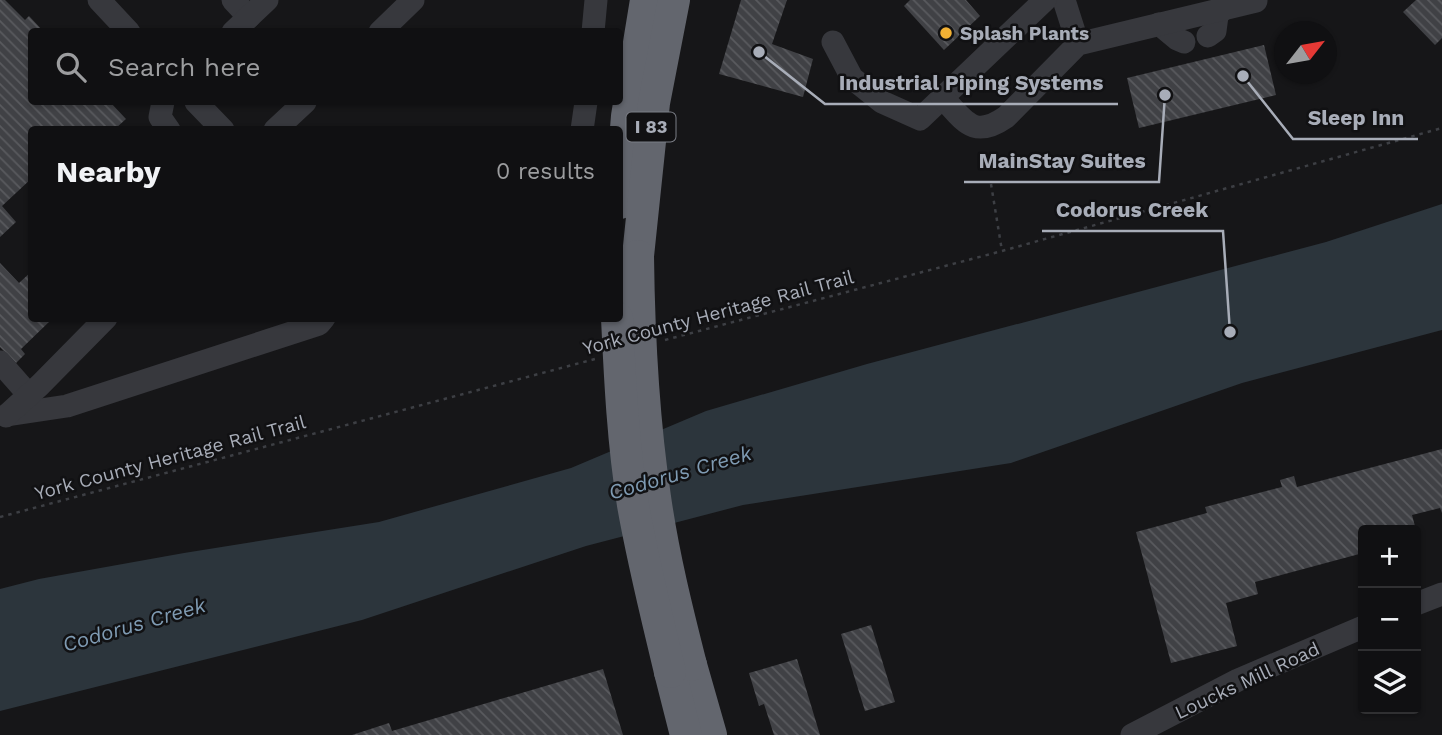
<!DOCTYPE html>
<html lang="en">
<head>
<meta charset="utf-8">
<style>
  :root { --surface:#101012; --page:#19191b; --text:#f1f3f6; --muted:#9c9d9f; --line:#303032 }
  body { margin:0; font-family:"Work Sans",sans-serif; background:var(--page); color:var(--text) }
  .controls { position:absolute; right:21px; bottom:21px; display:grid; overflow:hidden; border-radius:7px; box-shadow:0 2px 5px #0004 }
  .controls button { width:63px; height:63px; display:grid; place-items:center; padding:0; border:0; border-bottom:2px solid var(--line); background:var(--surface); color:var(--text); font:35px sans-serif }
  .compass { position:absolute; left:1274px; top:21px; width:63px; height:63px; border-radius:50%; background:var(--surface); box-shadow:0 2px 5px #0004; rotate:59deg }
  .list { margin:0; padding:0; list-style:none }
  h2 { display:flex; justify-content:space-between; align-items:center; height:91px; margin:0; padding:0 28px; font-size:30px }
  h2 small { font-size:23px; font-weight:400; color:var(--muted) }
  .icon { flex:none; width:38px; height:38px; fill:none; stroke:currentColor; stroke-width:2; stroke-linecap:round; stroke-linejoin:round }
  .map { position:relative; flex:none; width:1442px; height:735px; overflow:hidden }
  .search { position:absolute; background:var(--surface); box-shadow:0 2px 5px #0004; left:28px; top:28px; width:595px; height:77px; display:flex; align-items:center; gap:18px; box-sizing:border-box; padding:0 24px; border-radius:7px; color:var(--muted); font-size:26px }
  .panel { position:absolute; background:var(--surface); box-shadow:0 2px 5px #0004; left:28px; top:126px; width:595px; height:196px; border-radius:7px }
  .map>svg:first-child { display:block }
  .water { fill:#2c353c }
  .building { fill:url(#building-back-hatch) }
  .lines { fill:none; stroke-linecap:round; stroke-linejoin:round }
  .path { stroke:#3d3f44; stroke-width:2.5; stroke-dasharray:3.5 5; stroke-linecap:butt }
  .minor { stroke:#37383d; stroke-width:23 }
  .highway { stroke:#63666e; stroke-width:32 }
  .highway-bridge { stroke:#63666e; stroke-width:32 }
  .poi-dot { fill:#f2b134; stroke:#111113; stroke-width:2.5 }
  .labels { text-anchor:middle; stroke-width:5; stroke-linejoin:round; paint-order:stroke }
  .shield { fill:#111113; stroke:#7b7e86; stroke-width:2 }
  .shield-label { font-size:18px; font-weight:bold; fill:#a8adb8 }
  .poi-label { font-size:19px; font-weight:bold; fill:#a8adb8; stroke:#111113; text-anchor:start }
  .street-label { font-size:19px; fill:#a8adb8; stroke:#111113 }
  .water-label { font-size:21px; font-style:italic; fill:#7f9bb3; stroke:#111113 }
  .leader { fill:none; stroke:#a8adb8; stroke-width:2.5 }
  .callout-dot { fill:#a8adb8; stroke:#111113; stroke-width:2.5 }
  .callout-label { font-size:21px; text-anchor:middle; font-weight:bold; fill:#a8adb8; stroke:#111113; stroke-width:5; stroke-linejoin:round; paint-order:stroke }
</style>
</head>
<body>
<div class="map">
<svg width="1442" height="735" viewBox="0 0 1442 735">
  <defs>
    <pattern id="building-back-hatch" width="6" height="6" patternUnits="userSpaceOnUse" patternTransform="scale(1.75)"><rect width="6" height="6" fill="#404145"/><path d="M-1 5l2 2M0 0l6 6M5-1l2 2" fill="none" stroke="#595a5e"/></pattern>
  </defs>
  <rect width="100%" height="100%" fill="#161618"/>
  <polygon class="water" points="1442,204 1442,330 1242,383 1011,463 743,505 586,546 362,620 0,711 0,589 39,579 184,553 379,522 571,468 706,411 867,364 1326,242"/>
  <g class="building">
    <polygon points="0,0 5,0 25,20 29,16 44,32 32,32 32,102 110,102 126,119 116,128 118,130 32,130 32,178 2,206 16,222 0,237"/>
    <polygon points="741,0 787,0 772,44 813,59 803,97 719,74"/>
    <polygon points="910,0 966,0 980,16 944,50 904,6"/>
    <polygon points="1416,0 1442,0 1442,38 1435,45 1403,12"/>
    <polygon points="1264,45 1276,95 1139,128 1127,78"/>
    <polygon points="0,263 19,283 32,271 32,318 56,318 53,322 51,320 21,349 25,354 16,363 0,347"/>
    <polygon points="1442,449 1442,513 1440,508 1412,515 1416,530 1363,530 1363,553 1255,582 1258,594 1226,603 1237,646 1171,663 1136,532 1207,513 1205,507 1282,487 1280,480 1294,476 1297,487"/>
    <polygon points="871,625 895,702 865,711 841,634"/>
    <polygon points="797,659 820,735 774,735 764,704 759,706 749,673"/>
    <polygon points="603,669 623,735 352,735 389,723 392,731"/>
  </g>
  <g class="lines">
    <g class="path">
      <polyline points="991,184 1002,251"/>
      <polyline points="665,340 1002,251 1442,128"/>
      <polyline points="0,517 595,359"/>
    </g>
    <g class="minor">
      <polyline points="99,0 129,32"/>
      <polyline points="233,0 249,17"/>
      <polyline points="1064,0 1078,44"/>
      <polyline points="1159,24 1177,39 1184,42"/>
      <polyline points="233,32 267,0"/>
      <polyline points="380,32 413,0"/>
      <polyline points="593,32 596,0"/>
      <polyline points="1208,36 1215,31 1217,16 1222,9"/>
      <polyline points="833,42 852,78 882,102 920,119 1045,0"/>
      <path d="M942,97C964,120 973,140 1006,117L1078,44L1256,1"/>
      <polyline points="163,102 160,117 169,130"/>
      <polyline points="196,102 223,130"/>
      <polyline points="275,130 305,102"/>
      <polyline points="582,130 586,102"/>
      <polyline points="0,362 29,395"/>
      <polyline points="7,415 67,406 319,324 324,318"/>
      <polyline points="6,416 40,385 106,318"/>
      <polyline points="1416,604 1442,594"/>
      <polyline points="1132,735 1238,680 1363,627"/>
    </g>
    <g class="highway">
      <polyline points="620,203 627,116 646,0"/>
      <polyline points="638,256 654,103 674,0"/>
      <polyline points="691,665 711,735"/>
      <polyline points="670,672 686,735"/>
    </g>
    <g class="highway-bridge">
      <path d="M638,256C639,337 643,417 655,497C663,554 677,610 691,665"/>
      <path d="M617,318C620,381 623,443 633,505C643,562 657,617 670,672"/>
    </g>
  </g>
  <circle class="poi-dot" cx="946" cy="33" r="7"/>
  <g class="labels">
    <rect class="shield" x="626.5" y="112.5" width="49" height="29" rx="5"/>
    <g class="shield-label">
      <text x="651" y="133">I 83</text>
    </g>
    <g class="poi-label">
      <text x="960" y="40">Splash Plants</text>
    </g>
    <g class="street-label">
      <text transform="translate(718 312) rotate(-15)" y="7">York County Heritage Rail Trail</text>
      <text transform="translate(170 457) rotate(-15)" y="7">York County Heritage Rail Trail</text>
      <text transform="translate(1247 680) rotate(-25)" y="7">Loucks Mill Road</text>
    </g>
    <g class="water-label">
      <text transform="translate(680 473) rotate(-16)" y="7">Codorus Creek</text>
      <text transform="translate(134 625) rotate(-16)" y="7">Codorus Creek</text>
    </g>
  </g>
  <path class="leader" d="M759 52L825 104H1118M1243 76L1293 139H1418M1165 95L1159 182H964M1230 332L1223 231H1042"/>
  <g class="callout-dot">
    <circle cx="759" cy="52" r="7"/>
    <circle cx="1243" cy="76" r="7"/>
    <circle cx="1165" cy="95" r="7"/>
    <circle cx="1230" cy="332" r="7"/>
  </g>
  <g class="callout-label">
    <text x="971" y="90">Industrial Piping Systems</text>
    <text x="1356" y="125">Sleep Inn</text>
    <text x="1062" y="168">MainStay Suites</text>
    <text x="1132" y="217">Codorus Creek</text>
  </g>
</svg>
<div class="controls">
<button>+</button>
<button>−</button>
<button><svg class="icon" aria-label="layers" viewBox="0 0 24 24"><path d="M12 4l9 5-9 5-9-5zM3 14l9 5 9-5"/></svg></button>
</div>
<svg class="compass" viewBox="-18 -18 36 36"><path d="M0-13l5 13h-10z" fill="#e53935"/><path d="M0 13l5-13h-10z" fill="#9c9d9f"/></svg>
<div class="search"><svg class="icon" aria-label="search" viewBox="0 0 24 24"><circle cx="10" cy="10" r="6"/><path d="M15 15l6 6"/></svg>Search here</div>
<section class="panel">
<h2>Nearby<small>0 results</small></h2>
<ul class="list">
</ul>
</section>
</div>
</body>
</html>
